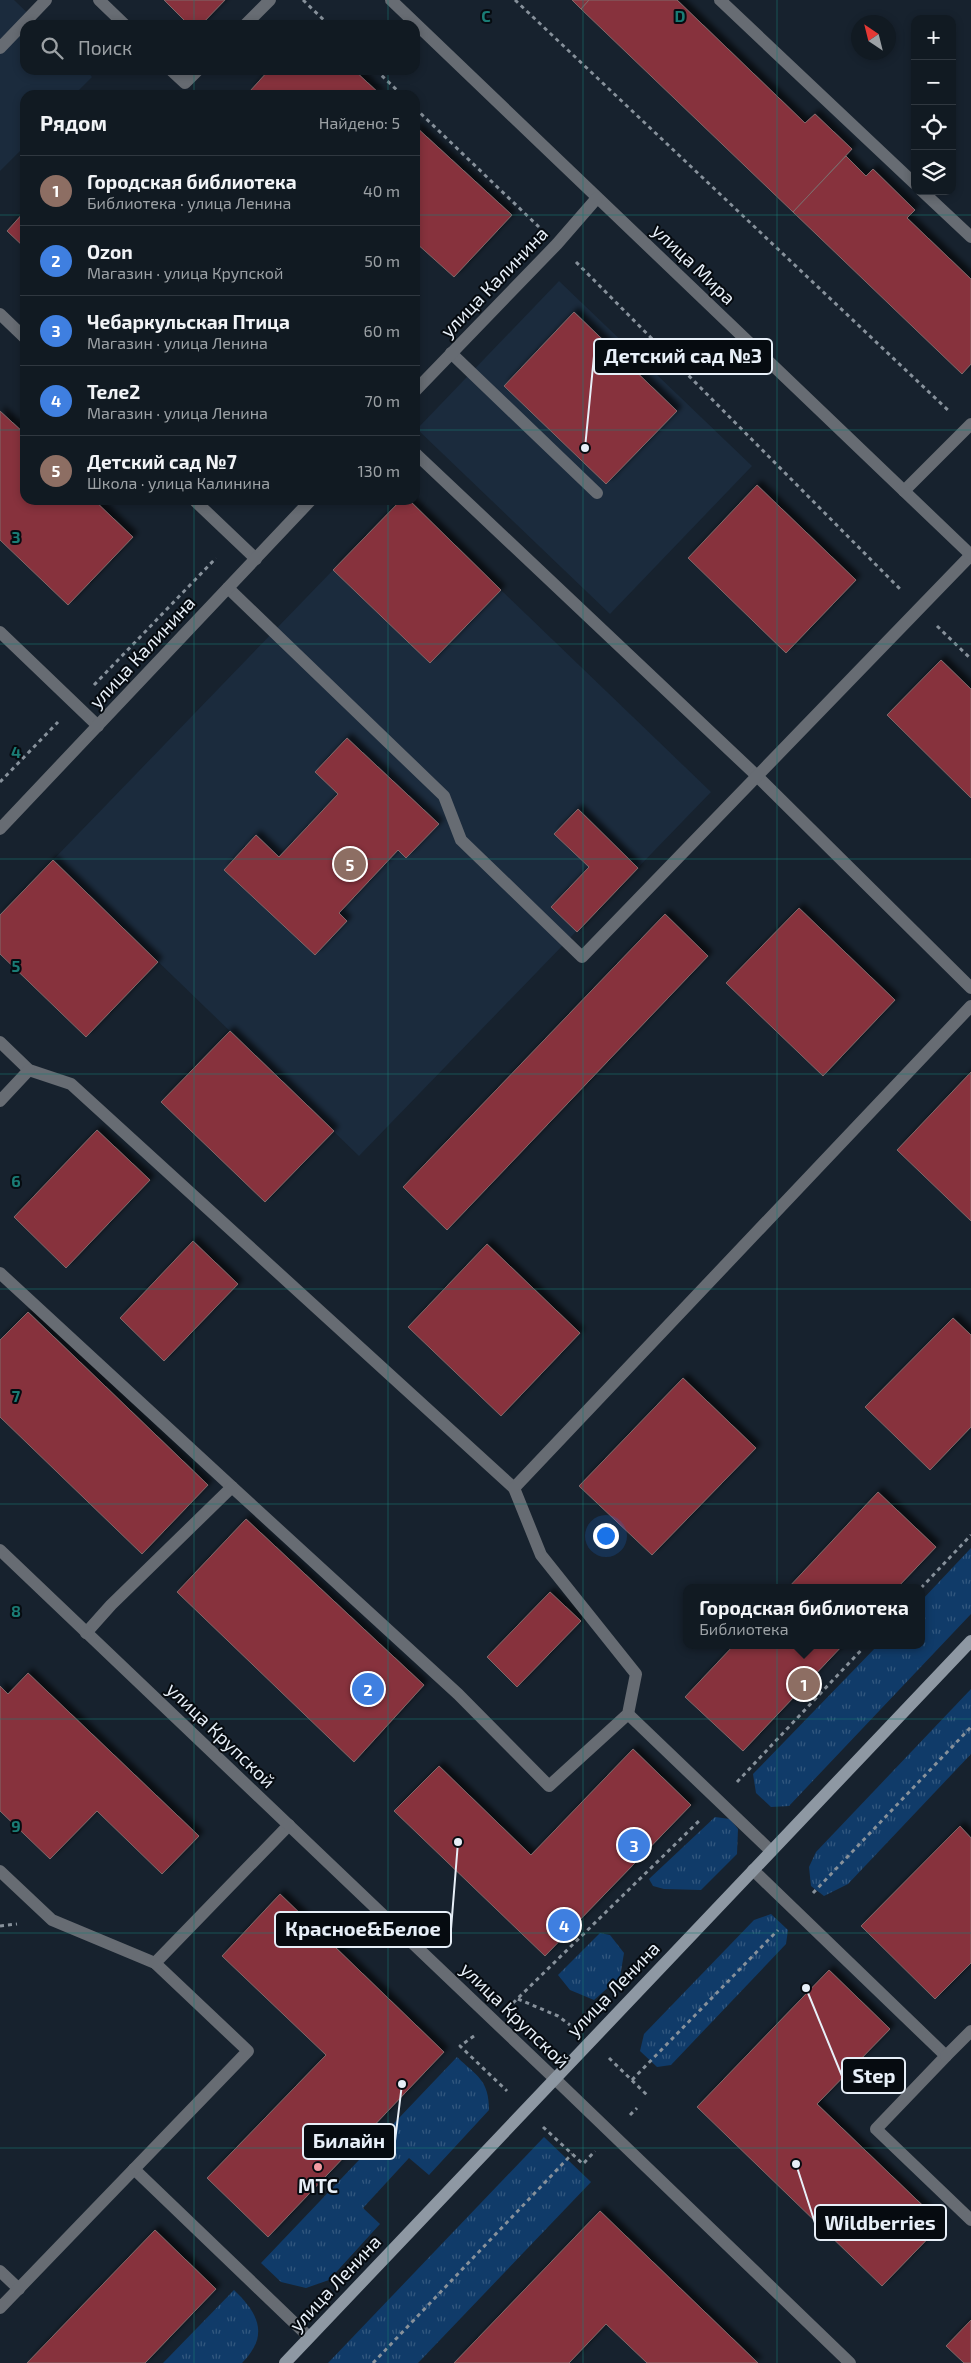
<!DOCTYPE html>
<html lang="ru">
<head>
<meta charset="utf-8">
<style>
  :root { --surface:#111a22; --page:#1a232a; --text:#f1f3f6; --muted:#9ca1a5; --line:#303840; --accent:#f49aa1 }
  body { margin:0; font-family:"Exo 2",sans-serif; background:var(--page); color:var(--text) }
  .controls { position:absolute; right:15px; top:15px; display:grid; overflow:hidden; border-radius:10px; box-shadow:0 2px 8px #0003 }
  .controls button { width:45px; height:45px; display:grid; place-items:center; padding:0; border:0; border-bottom:1px solid var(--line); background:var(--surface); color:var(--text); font:25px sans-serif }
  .compass { position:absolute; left:851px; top:15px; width:45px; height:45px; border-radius:50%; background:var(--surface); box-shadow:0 2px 8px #0003; rotate:325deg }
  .you { position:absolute; left:605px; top:1535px; width:18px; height:18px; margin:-12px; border:4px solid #fff; border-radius:50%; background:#1a73e8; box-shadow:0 0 0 8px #1a73e833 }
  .badge { display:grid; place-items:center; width:32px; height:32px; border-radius:50%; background:var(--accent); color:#fff; font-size:16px; font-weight:700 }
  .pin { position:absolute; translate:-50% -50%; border:2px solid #fff; box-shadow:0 1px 5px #0006 }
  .popup { position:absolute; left:683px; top:1584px; width:242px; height:65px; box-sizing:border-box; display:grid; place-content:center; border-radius:10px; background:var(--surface); filter:drop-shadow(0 1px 4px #0005); font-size:16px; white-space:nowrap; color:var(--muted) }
  .popup b { font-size:19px; color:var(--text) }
  .popup::after { content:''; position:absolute; left:50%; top:100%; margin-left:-10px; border:10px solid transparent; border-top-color:var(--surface) }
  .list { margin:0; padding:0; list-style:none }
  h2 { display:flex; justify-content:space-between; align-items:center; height:65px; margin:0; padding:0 20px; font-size:21px }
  h2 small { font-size:16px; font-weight:400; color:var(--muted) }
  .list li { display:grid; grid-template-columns:32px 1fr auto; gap:15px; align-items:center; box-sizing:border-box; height:70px; padding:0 20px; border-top:1px solid var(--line) }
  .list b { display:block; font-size:19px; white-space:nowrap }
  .list p { margin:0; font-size:16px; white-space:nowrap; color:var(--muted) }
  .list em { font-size:16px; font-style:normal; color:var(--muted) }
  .icon { flex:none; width:28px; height:28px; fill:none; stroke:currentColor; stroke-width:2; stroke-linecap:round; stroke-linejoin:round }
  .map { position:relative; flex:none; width:971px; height:2363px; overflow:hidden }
  .search { position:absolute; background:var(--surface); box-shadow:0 2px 8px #0003; left:20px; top:20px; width:400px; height:55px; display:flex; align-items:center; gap:12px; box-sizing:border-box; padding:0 18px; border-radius:15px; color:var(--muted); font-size:19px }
  .panel { position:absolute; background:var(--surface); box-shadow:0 2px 8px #0003; left:20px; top:90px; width:400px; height:415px; border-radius:15px }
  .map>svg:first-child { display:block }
  .built { fill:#1b2b3d }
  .grass { fill:url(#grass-tufts) }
  .building { fill:#87323d; stroke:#80696a; filter:url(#shadow) }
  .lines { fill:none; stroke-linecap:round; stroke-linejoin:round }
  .path { stroke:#87919b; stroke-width:3; stroke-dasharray:4 4; stroke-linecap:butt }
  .lane { stroke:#676c73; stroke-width:12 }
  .street { stroke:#676c73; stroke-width:12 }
  .secondary { stroke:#8e98a3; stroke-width:12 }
  .grid { fill:none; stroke:#1a7c75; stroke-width:1; stroke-opacity:0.55 }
  .poi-dot { fill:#f49aa1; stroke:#060b10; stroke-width:2 }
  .labels { text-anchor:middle; stroke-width:4; stroke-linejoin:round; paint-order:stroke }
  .street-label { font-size:19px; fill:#e7eff8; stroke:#060b10 }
  .poi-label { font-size:19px; font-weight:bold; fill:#e7eff8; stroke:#060b10 }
  .grid-label { font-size:16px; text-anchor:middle; font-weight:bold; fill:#1a7c75; stroke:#060b10; stroke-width:4; stroke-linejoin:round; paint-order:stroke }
  .leader { fill:none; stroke:#e7eff8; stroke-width:2 }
  .callout-dot { fill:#e7eff8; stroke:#060b10; stroke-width:2 }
  .callout { fill:#060b10; stroke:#e7eff8; stroke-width:2 }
  .callout-label { font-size:20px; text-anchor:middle; font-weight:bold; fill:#e7eff8 }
</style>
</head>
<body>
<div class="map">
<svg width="971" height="2363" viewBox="0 0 971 2363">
  <defs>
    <pattern id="grass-tufts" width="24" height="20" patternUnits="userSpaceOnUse" patternTransform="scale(1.25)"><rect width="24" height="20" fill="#103b69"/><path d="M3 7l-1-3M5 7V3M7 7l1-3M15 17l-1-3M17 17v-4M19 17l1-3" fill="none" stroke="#33587f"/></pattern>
    <filter id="shadow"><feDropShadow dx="4.5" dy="-4.5" stdDeviation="2.5" flood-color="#0009"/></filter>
  </defs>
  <rect width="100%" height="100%" fill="#17222e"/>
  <g class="built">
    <polygon points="0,0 14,0 40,25 25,25 25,70 86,70 92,77 74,95 25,95 25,146 0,171"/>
    <polygon points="559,281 752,466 610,614 417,429"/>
    <polygon points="333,570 430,663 501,590 711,792 359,1156 53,860"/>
  </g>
  <g class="grass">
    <polygon points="971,1548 971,1614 789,1806 771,1807 756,1793 753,1774 878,1645 922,1645 922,1600"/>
    <polygon points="971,1689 971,1754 848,1884 824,1896 811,1886 809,1867 816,1852"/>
    <polygon points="715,1817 730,1819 738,1829 737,1854 701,1890 664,1889 653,1886 649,1879"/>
    <polygon points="771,1914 788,1930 786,1944 671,2065 657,2067 640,2051 644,2034 754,1920"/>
    <polygon points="600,1933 610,1935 624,1953 620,1977 594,2000 570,1990 558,1975"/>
    <path d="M457,2057C477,2076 489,2080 489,2110L429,2175L409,2158L363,2208L380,2224L329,2280L306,2288L281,2282L261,2263Z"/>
    <polygon points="544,2137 591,2182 418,2363 328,2363"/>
    <path d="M234,2290C258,2313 270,2335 242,2363H163Z"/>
  </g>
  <g class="building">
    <polygon points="164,0 225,0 201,25 189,25"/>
    <polygon points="572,0 589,0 581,9"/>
    <polygon points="589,0 677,0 805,123 815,114 852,149 793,212 581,9"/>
    <polygon points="269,70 354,70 381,95 254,95 250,91"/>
    <polygon points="415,126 512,215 454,277 415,242"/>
    <polygon points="846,156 866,176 873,169 915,210 907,218 971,279 971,364 962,374 793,212"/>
    <polygon points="25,211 25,248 7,231"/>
    <polygon points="574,312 677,411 606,484 504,386"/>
    <polygon points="0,411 25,434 25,500 94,500 133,537 68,605 0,540"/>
    <polygon points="757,485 856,580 786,653 688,558"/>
    <polygon points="401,500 409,500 501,590 430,663 333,570"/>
    <polygon points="941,660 971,689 971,798 887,715"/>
    <polygon points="347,738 439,824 406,858 398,850 339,913 347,921 315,955 224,870 256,835 279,857 338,794 315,772"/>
    <polygon points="578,809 638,868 577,932 551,907 589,867 554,834"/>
    <polygon points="53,860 158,962 86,1037 0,954 0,915"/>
    <polygon points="799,908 895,1000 823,1076 726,983"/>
    <polygon points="665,914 708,956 447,1230 403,1187"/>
    <polygon points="230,1031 334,1131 265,1202 161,1102"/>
    <polygon points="971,1072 971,1221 897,1150"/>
    <polygon points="97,1130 150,1180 66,1268 14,1217"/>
    <polygon points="193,1241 238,1284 164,1361 120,1318"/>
    <polygon points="487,1244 580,1333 501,1416 408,1327"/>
    <polygon points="28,1312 208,1485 142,1554 0,1417 0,1340"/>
    <polygon points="953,1318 971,1335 971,1427 930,1470 865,1407"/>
    <polygon points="683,1378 756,1448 652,1555 579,1486"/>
    <polygon points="878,1492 936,1547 897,1588 788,1588"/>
    <polygon points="246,1519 424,1685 354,1762 177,1592"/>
    <polygon points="550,1592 581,1621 517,1687 487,1657"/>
    <polygon points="734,1645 843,1645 743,1751 685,1697"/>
    <polygon points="28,1673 199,1836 162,1874 97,1811 50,1859 0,1811 0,1686 8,1694"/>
    <polygon points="633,1749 691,1805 545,1956 394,1811 439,1766 531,1855"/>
    <polygon points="960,1826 971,1838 971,1963 935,1999 861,1926"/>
    <polygon points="280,1894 444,2052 268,2237 207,2178 326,2055 222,1956"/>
    <polygon points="829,1970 890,2029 817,2104 942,2224 882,2286 697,2107"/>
    <polygon points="600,2211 758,2363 647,2363 606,2324 569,2363 454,2363"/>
    <polygon points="155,2230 216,2289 145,2363 27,2363"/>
    <polygon points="971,2320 971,2363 964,2363 946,2346"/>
  </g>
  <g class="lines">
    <g class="path">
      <polyline points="303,0 329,25"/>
      <polyline points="515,0 949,411"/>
      <polyline points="376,70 402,95"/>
      <polyline points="415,108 539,227"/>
      <polyline points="576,262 901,590"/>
      <polyline points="937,626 971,659"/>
      <polyline points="94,685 216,558"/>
      <polyline points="0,782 58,722"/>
      <polyline points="921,1588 971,1535"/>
      <polyline points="737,1782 866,1645"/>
      <polyline points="813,1893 971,1727"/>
      <polyline points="0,1926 17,1924"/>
      <polyline points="518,1999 558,2016 570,2025"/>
      <polyline points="513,2003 701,1819"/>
      <polyline points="474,2036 460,2046 507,2091"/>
      <polyline points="609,2058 648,2096"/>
      <polyline points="632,2080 778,1930"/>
      <polyline points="630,2115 637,2108"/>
      <polyline points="543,2127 583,2164 595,2151"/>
      <polyline points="373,2363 572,2154"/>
    </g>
    <g class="lane">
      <polyline points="99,0 125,25"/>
      <polyline points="720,0 915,184"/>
      <polyline points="245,25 270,0"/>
      <polyline points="0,48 46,0"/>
      <polyline points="171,70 185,83 198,70"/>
      <polyline points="922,191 971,237"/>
      <polyline points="0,314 25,338"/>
      <polyline points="451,353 597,493"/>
      <polyline points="415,453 757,776 971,988"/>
      <polyline points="904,491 971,424"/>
      <polyline points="194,500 256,559"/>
      <polyline points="228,588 444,796 461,840 582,957 971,555"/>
      <polyline points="0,632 98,726"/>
      <polyline points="0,1042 29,1070 71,1084 514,1488"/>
      <polyline points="0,1101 29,1070"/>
      <polyline points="0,1273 232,1487"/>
      <polyline points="86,1633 111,1605 232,1487 458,1694 549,1786 628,1714 636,1674 541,1555 514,1488 971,1006"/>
      <polyline points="628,1714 771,1851"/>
      <polyline points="753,1870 946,2056 876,2129 971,2220"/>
      <polyline points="0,1871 52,1920 155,1963"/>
      <polyline points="946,2056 971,2031"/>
      <polyline points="134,2169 309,2337"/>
      <polyline points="0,2271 19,2289"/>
      <polyline points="0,2308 248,2051 155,1963 289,1825"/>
    </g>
    <g class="street">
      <polyline points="391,0 971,555"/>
      <polyline points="415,391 557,244 597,198"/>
      <polyline points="0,829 311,500"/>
      <polyline points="0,1550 554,2078 850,2363"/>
    </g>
    <polyline class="secondary" points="285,2363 971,1641"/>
  </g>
  <path class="grid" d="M194,0V25M388,0V25M583,0V2363M777,0V2363M194,70V95M388,70V95M0,215H25M415,215H971M0,430H25M415,430H971M194,500V2363M388,500V2363M0,644H971M0,859H971M0,1074H971M0,1289H971M0,1504H971M0,1719H971M0,1933H971M0,2148H971"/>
  <circle class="poi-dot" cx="318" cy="2167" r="5"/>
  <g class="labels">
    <g class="street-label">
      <text transform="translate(694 264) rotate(44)" y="7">улица Мира</text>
      <text transform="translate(494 282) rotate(-46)" y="7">улица Калинина</text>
      <text transform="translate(142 652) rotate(-47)" y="7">улица Калинина</text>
      <text transform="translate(221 1735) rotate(44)" y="7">улица Крупской</text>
      <text transform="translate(613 1989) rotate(-46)" y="7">улица Ленина</text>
      <text transform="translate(515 2015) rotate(44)" y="7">улица Крупской</text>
      <text transform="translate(335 2283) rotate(-47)" y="7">улица Ленина</text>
    </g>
    <g class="poi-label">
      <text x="318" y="2193">МТС</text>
    </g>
  </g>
  <g class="grid-label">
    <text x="486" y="22">C</text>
    <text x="680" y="22">D</text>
    <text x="16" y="543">3</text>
    <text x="16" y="758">4</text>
    <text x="16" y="972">5</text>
    <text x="16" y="1187">6</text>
    <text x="16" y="1402">7</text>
    <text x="16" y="1617">8</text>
    <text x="16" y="1832">9</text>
  </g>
  <path class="leader" d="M585 448L594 356M458 1842L451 1929M806 1988L842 2076M402 2084L395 2141M796 2164L815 2223"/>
  <g class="callout-dot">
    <circle cx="585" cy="448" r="5"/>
    <circle cx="458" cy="1842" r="5"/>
    <circle cx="806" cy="1988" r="5"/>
    <circle cx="402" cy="2084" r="5"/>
    <circle cx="796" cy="2164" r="5"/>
  </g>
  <g class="callout">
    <rect x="594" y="339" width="178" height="35" rx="5"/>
    <rect x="275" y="1912" width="176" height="35" rx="5"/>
    <rect x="842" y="2058" width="63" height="35" rx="5"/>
    <rect x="303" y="2124" width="92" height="35" rx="5"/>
    <rect x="815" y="2205" width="131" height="35" rx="5"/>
  </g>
  <g class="callout-label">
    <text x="683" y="363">Детский сад №3</text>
    <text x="363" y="1936">Красное&amp;Белое</text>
    <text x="874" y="2083">Step</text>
    <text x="349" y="2148">Билайн</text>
    <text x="880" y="2230">Wildberries</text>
  </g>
</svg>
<div class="controls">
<button>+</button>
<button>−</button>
<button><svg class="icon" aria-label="locate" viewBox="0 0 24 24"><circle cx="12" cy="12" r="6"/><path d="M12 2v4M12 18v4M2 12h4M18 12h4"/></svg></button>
<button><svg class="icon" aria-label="layers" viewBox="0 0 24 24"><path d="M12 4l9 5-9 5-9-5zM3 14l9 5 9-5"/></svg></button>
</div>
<svg class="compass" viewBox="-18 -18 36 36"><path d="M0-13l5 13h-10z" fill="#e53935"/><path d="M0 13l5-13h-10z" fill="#9ca1a5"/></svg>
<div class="you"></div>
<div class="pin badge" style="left:804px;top:1684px;background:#8d6e63">1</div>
<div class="popup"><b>Городская библиотека</b>Библиотека</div>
<div class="pin badge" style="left:368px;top:1689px;background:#3f7fe0">2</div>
<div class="pin badge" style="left:634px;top:1845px;background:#3f7fe0">3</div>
<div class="pin badge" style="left:564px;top:1925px;background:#3f7fe0">4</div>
<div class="pin badge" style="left:350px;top:864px;background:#8d6e63">5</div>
<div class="search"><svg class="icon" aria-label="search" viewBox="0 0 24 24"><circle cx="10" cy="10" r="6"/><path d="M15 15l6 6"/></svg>Поиск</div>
<section class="panel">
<h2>Рядом<small>Найдено: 5</small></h2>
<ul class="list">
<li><span class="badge" style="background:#8d6e63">1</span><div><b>Городская библиотека</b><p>Библиотека · улица Ленина</p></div><em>40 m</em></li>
<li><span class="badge" style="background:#3f7fe0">2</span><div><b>Ozon</b><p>Магазин · улица Крупской</p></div><em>50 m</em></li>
<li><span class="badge" style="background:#3f7fe0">3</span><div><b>Чебаркульская Птица</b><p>Магазин · улица Ленина</p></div><em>60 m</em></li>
<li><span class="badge" style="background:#3f7fe0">4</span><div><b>Теле2</b><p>Магазин · улица Ленина</p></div><em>70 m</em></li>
<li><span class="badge" style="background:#8d6e63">5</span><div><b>Детский сад №7</b><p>Школа · улица Калинина</p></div><em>130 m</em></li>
</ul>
</section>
</div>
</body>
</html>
